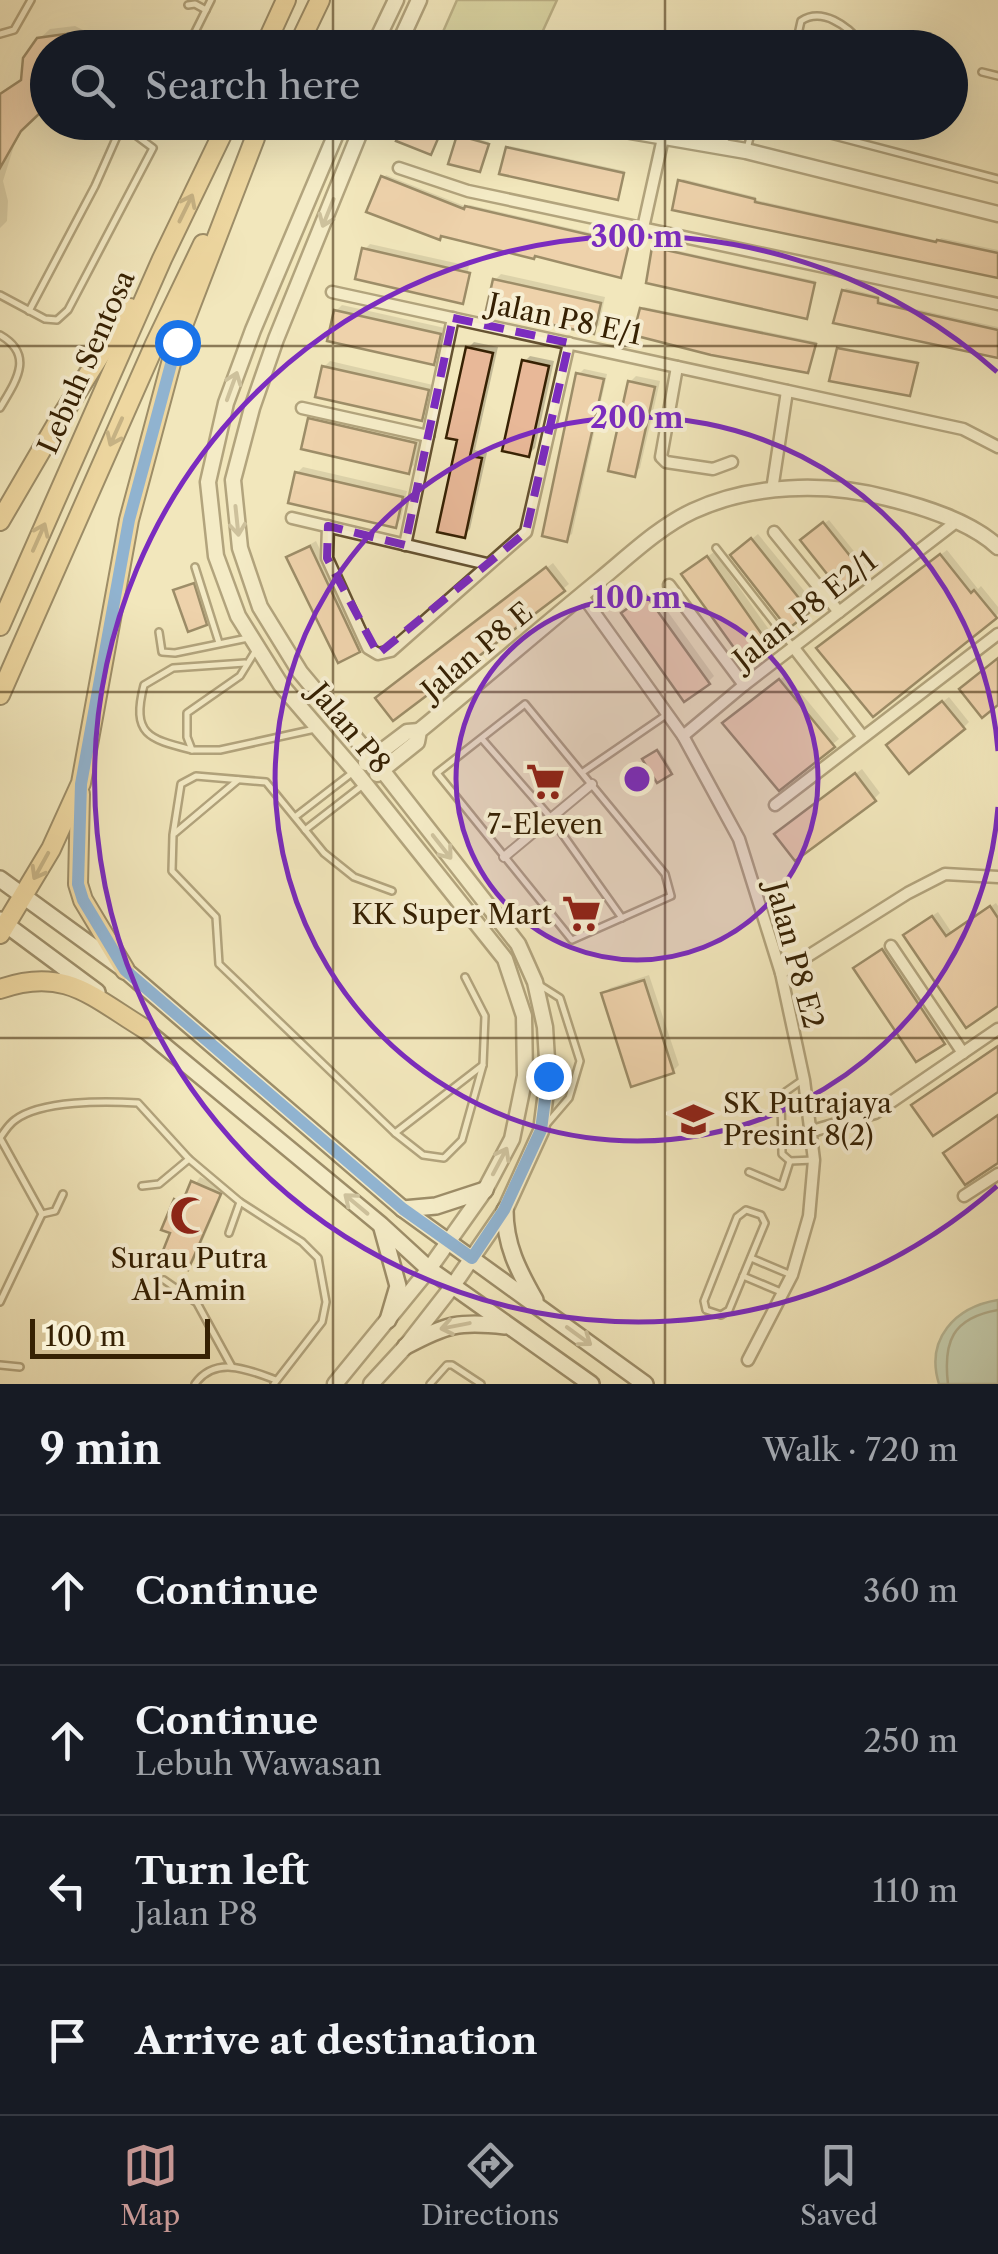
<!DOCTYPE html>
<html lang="en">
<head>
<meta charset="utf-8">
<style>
  :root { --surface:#171b24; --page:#20242c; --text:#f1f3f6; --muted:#9ea1a6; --line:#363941; --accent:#c59692 }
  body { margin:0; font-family:"Libre Caslon Text",serif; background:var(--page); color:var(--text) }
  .scale { position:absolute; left:30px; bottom:25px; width:180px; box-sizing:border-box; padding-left:10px; border:5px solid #362103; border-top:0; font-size:28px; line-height:35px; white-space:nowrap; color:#362103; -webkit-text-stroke:8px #f7efd3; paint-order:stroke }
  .stop { position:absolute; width:30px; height:30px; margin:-22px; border:8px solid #1a73e8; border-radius:50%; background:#fff }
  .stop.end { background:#1a73e8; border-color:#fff; box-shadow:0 2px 10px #0008 }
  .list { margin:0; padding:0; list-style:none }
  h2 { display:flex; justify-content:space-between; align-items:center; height:130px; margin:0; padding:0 40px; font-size:42px }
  h2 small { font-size:32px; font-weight:400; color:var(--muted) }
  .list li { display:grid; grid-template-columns:65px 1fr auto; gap:30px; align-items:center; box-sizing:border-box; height:150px; padding:0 40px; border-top:2px solid var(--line) }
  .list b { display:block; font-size:38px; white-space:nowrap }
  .list p { margin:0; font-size:32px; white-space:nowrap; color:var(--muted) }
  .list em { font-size:32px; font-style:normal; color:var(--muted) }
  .icon { flex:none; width:55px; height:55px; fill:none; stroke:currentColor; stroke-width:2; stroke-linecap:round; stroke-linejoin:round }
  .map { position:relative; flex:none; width:998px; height:1384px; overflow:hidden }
  .search { position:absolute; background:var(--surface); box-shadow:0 10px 40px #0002; left:30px; right:30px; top:30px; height:110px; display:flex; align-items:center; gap:25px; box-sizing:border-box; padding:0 35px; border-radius:55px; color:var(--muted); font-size:38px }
  .sheet { height:730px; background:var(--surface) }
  nav { display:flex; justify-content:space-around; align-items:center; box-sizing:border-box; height:140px; border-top:2px solid var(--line); background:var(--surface); font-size:28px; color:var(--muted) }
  nav a { display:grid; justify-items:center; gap:5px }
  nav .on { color:var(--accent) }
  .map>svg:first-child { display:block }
  .green { fill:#c2c38b; stroke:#7c7247; stroke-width:2.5 }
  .water { fill:#9bc0b1; stroke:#73806b; stroke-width:2.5 }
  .shadow { fill:#0003 }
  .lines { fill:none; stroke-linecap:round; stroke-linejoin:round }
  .shore { stroke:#68705a; stroke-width:2.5 }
  .building { fill:#e8b898; stroke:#362103; stroke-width:2.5 }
  .service-casing { stroke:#655231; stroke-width:10 }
  .pedestrian-casing { stroke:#655231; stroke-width:12 }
  .minor-casing { stroke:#655231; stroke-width:15 }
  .tertiary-casing { stroke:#655231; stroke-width:19 }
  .secondary-casing { stroke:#362103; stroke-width:20 }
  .primary-casing { stroke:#362103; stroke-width:22 }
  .service { stroke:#f7efd3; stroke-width:5 }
  .pedestrian { stroke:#f7efd3; stroke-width:8 }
  .minor { stroke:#f7efd3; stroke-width:10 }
  .tertiary { stroke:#f7efd3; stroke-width:14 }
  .secondary { stroke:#f7efd3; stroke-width:15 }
  .primary { stroke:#e9c47e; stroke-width:18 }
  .oneway { stroke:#907240 }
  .oneway2 { stroke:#a09275 }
  .route { stroke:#1a73e8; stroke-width:12 }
  .marked { fill:none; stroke:#7b2cbf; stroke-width:8; stroke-dasharray:20 12; stroke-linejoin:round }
  .grid { fill:none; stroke:#362103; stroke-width:2.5; stroke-opacity:0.55 }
  .ring { fill:none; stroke:#7b2cbf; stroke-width:5 }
  .labels { text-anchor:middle; stroke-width:8; stroke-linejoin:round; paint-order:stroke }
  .street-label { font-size:28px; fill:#362103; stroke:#f7efd3 }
  .poi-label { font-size:28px; fill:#362103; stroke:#f7efd3 }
  .centre { fill:#7b2cbf; stroke:#f7efd3; stroke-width:5 }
  .ring-label { font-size:30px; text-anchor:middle; font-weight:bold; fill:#7b2cbf; stroke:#f7efd3; stroke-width:8; stroke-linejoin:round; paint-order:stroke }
</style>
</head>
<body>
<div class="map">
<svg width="998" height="1384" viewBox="0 0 998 1384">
  <rect width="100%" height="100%" fill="#f2e7bc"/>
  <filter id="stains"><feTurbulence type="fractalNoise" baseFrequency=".002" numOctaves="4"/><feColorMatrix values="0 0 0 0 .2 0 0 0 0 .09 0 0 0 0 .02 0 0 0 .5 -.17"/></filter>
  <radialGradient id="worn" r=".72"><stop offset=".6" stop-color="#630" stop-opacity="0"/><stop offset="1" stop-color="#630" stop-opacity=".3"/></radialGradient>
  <polygon class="green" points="457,0 557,0 535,48 473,47 442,34"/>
  <path class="water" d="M998,1300V1384H939C925,1339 955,1307 998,1300Z"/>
  <g class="shadow">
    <polygon points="75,26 95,36 102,48 48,48 40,110 28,120 14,146 3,181 8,201 7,221 0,228 0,93 24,77 39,39 50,29"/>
    <polygon points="461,134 489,142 480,170 459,137"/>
    <polygon points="510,146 625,171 619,195 617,198 508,148"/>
    <polygon points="386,175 467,207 470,205 630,242 623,273 620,275 537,254 384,178"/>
    <polygon points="683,179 756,197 756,200 939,241 941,238 998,250 998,276 681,181"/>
    <polygon points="370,244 469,266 462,297 466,297 462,301 364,250"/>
    <polygon points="656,246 816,281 808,314 806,316 654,248"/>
    <polygon points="501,274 605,297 599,325 593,331 495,280"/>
    <polygon points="846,288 879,296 879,301 998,327 998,355 844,291"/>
    <polygon points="342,305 445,328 439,356 433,362 336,311"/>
    <polygon points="644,307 817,342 810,368 807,370 642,309"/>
    <polygon points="474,342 498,347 475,450 487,453 470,529 464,535 460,438 468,348"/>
    <polygon points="841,347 918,361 912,390 909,393 839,350"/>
    <polygon points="530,356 554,361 535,448 529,454 524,362"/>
    <polygon points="330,361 433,385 427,413 421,419 324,367"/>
    <polygon points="584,369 607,374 572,534 566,539 579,374"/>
    <polygon points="636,376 660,381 640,468 634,474 630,382"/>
    <polygon points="316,414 421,437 414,465 408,471 310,420"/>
    <polygon points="303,467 407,491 401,519 395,525 297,473"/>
    <polygon points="829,520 865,565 839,586 807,536"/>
    <polygon points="758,534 815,604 788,626 739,550"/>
    <polygon points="316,541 365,644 359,650 289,557"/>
    <polygon points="947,550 978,589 981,586 998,607 998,614 873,714 825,642"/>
    <polygon points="714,552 775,638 745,660 690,569"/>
    <polygon points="553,563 569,584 563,589 385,693"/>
    <polygon points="198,581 210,619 206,623 176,591"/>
    <polygon points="653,591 714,676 708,682 630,608"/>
    <polygon points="786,675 839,739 779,787 732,718"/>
    <polygon points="949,697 969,722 963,728 895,739"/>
    <polygon points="660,750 672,770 670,772 647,757"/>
    <polygon points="862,769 880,793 874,799 783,828"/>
    <polygon points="996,903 998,906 998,1002 911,930 938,912 952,933"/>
    <polygon points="889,945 949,1036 917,1059 862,962"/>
    <polygon points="649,975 679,1065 673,1071 604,994 610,988"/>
    <polygon points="200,1177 225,1188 194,1261 188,1267 174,1232 176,1201 182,1195 187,1197"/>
  </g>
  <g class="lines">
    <path class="shore" d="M948,1384C943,1342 952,1318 998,1310"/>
  </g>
  <g class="building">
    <polygon points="65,34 90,48 48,48 48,116 40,113 21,131 0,168 0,94 21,80 23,58 37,38"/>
    <polygon points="406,122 430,122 443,127 431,155 396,141"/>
    <polygon points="457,135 489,144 480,172 448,164"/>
    <polygon points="506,147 624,173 618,200 499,174"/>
    <polygon points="381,176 464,209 465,206 629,244 621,278 535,256 534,259 441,236 440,240 366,212"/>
    <polygon points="678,180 755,199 755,202 936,242 937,240 998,253 998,278 672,210"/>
    <polygon points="652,247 815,283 807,319 646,283"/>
    <polygon points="362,248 470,273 463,304 355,279"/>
    <polygon points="493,279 601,303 594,334 486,310"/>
    <polygon points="842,290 878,298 878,303 998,330 998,358 833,323"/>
    <polygon points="640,308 816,344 808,373 711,355 633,335"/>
    <polygon points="334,310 441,334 434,365 327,341"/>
    <polygon points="466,347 493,353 470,456 482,458 465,538 437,532 457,440 446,438"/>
    <polygon points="837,348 918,363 910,396 829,381"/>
    <polygon points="522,360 549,366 529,457 502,451"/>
    <polygon points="322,366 429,390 422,421 315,397"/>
    <polygon points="576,373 604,379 567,542 542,536"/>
    <polygon points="628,381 655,387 635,477 608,471"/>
    <polygon points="308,418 416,443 409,474 301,449"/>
    <polygon points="295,472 403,497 396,528 288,503"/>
    <polygon points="823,522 862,571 839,589 800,540"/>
    <polygon points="751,538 810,612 788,629 730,555"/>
    <polygon points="310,546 360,652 338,663 286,557"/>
    <polygon points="940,554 971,593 974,590 997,618 873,717 816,648"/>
    <polygon points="707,556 770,646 745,663 681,574"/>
    <polygon points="546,567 565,591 393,721 375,698"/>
    <polygon points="194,583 207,625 188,632 173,590"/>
    <polygon points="646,595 710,684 684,702 621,613"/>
    <polygon points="998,658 998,705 982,718 959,689"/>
    <polygon points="779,679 835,747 779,791 722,723"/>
    <polygon points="942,701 965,729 909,774 886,745"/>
    <polygon points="657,750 672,774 657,783 642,759"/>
    <polygon points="855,773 876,801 795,861 774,834"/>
    <polygon points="990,906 998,918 998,1006 966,1028 903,935 932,916 946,936"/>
    <polygon points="882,949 945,1044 916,1062 853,968"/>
    <polygon points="644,980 674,1073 631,1087 601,993"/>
    <polygon points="998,1046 998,1092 933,1136 911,1105"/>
    <polygon points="998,1115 998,1163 965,1185 943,1153"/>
    <polygon points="191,1181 221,1194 188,1270 160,1258 170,1233 161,1230 174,1199 182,1203"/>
  </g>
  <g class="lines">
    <defs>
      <g id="service">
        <polyline points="188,5 195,4 206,10"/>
        <polyline points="0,34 14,30 31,0"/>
        <polyline points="187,48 211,0"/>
        <path d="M795,48L801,21C822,7 848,26 861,43"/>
        <polyline points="982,72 998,76"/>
        <polyline points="781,122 998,179"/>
        <polyline points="724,145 730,122"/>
        <polyline points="747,149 754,122"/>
        <polyline points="0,295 45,319 57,320 68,310 153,148 122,125"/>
        <polyline points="29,311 95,186 122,125"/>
        <path d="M0,335C35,355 16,381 0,408"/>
        <polyline points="716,548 794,648"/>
        <polyline points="195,567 219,643"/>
        <polyline points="159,632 162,652 175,653 248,638"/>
        <polyline points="256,650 240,676 187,713 187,737 192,750 220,750 315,729"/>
        <polygon points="525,704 665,874 671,896 572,940 437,773"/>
        <polyline points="482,739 551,818 622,918"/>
        <path d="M192,750C149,739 131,735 144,685L173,668L245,663"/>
        <polyline points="583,772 666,715"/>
        <polyline points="295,817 352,773"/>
        <polyline points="305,830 363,785"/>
        <polyline points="175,833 238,780"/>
        <polyline points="392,891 354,877 324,853 266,782 196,776 181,784 173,835 172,871 216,917 219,964 395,1133 423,1155 444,1158 462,1140 483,1065 485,1016 465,977"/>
        <polyline points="538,984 560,998 580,1061 569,1098 545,1126"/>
        <polyline points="801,1081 781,1095 782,1154 790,1161 814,1160"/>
        <polyline points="395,1133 483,1065"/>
        <polyline points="749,1172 782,1186 790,1161"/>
        <polyline points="142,1186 159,1184 189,1159"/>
        <polygon points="746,1210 761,1215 765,1223 729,1310 721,1315 706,1310 704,1301 737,1217"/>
        <polyline points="42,1214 55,1211 63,1194"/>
        <polyline points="229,1233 240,1202"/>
        <polyline points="751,1258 789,1274"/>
        <polyline points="743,1276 781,1292"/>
        <polyline points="164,1280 197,1303 232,1367"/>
        <path d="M0,1302L42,1214L0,1138C4,1132 9,1124 15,1120C41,1100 106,1101 138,1103L189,1159L240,1202L302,1242L318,1258L326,1302L322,1322L274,1384"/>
        <polyline points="0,1365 20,1367"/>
        <path d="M195,1384C216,1355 249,1370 276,1380"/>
        <polyline points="430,1384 447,1365 452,1365 481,1384"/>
      </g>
      <polyline id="pedestrian" points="504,857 592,784"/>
      <g id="minor">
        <polyline points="399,168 468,191 998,304"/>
        <polyline points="643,228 663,138"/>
        <polyline points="332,292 963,429 998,447"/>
        <polyline points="677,367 661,457 666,462 713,469 732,462"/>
        <polyline points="302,408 428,436"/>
        <polyline points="772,490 787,391"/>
        <polyline points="292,518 487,564"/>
        <polyline points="328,526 327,558 368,648 378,654 391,651 526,532 569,343"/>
        <polyline points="774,532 839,612"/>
        <polyline points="405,545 453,318"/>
        <polyline points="669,585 744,685"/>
        <polyline points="582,595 683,736 739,839 781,973 804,1080 814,1160 809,1216 792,1275 748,1360"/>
        <polyline points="794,648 863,737"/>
        <polyline points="683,736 744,685 956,522"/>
        <polyline points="775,805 998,634"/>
        <polyline points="891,946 963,1053"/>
        <polyline points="781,973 908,893 945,874 998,877"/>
        <polyline points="812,1131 875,1113 998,1029"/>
        <polyline points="964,1196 998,1174"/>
      </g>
      <g id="tertiary">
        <polyline points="373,48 396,0"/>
        <polyline points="397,48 419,0"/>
        <polyline points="364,122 276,339 252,408 233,480 240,548 260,607 300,672 382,770 518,944 535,982 545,1027 548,1076 541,1131 505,1210 452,1287 406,1346 371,1384"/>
        <polyline points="578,122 746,151 998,214"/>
        <polyline points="366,763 407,732 419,731"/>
        <path d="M377,774L417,742L419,731C480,681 540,629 601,579C629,556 659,527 693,511C751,484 826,482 887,498C924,507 970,521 998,547"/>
        <polyline points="335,1384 429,1269 485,1190 512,1139 525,1076 524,1016 505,959 355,771 281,685 238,616 216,556 208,482 226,403 253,330 341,122"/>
      </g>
      <g id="secondary">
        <polyline points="0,879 125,970 403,1209 645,1384"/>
        <polyline points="0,920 97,992"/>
        <polyline points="139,1025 381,1225 429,1269 591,1384"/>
        <polyline points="403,1209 436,1206 485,1190"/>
        <path d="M505,1210C505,1245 518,1270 535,1300"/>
        <polyline points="382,1228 398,1286 388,1320"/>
        <path d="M406,1346C447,1324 459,1321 505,1326"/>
      </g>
      <g id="primary">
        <polyline points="264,48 286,0"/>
        <polyline points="297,48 320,0"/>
        <polyline points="0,521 56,425 130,308"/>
        <polyline points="0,626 162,259 228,122"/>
        <polyline points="0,695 155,344 203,244"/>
        <polyline points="80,794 78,884 83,900 125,970"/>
        <polyline points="0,934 51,849 81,783 129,520 177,341 255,138"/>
        <path d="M0,989C65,966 92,997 145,1029"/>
      </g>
    </defs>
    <use href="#service" class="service-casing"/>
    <use href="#pedestrian" class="pedestrian-casing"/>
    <use href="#minor" class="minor-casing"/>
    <use href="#tertiary" class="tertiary-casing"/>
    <use href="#secondary" class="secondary-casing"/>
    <use href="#primary" class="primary-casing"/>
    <use href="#service" class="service"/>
    <use href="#pedestrian" class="pedestrian"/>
    <use href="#minor" class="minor"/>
    <use href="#tertiary" class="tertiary"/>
    <use href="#secondary" class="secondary"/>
    <use href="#primary" class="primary"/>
  </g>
  <defs><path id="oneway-shaft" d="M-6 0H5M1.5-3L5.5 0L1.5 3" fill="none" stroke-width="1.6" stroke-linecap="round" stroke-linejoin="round" transform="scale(2.5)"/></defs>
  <g class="oneway">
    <use href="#oneway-shaft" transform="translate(186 208) rotate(-64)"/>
    <use href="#oneway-shaft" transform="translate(116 432) rotate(114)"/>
    <use href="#oneway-shaft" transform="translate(39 537) rotate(-66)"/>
    <use href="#oneway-shaft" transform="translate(41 866) rotate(119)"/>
  </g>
  <g class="oneway2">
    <use href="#oneway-shaft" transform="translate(328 213) rotate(112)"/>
    <use href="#oneway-shaft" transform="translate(232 386) rotate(-70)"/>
    <use href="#oneway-shaft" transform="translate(237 521) rotate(84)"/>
    <use href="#oneway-shaft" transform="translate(442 847) rotate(52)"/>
    <use href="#oneway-shaft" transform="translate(500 1161) rotate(-62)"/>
    <use href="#oneway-shaft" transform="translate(356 1204) rotate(-140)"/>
    <use href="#oneway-shaft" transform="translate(455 1326) rotate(169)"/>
    <use href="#oneway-shaft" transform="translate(579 1336) rotate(36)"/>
  </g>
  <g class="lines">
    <polyline class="route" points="177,342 129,520 81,784 78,884 83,900 125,970 403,1209 472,1258 504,1210 541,1130 548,1076"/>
  </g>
  <path d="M0 0H998V1384H0ZM453,318L569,343L526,532L378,654L327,558L328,526L405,545Z" fill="#f2e7bc" fill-opacity=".55" fill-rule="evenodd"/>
  <path class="marked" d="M453,318L569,343L526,532L378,654L327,558L328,526L405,545Z"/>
  <path class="grid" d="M333,0V48M665,0V48M333,122V1384M665,122V1384M0,346H998M0,692H998M0,1038H998"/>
  <circle cx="637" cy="779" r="181" fill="#7b2cbf" fill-opacity=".12"/>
  <g class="ring">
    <circle cx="637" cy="779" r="181"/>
    <path d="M998 807A362 362 0 1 1 998 751"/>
    <path d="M997 1186A543 543 0 1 1 997 372"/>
  </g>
  <defs>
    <symbol id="supermarket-bare" viewBox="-9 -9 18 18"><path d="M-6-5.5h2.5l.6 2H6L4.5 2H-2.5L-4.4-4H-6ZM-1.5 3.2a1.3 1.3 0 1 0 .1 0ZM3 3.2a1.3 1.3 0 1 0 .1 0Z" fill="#8f2418" stroke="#f7efd3" stroke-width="2.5" paint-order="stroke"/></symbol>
    <symbol id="school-bare" viewBox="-9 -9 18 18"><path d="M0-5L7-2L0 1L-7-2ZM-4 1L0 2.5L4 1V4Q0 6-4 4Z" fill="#8f2418" stroke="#f7efd3" stroke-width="2.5" paint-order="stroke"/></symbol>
    <symbol id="mosque-bare" viewBox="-9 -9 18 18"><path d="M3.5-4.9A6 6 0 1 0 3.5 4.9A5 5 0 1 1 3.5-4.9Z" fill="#8f2418" stroke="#f7efd3" stroke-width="2.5" paint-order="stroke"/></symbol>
  </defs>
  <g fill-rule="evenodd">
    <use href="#supermarket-bare" x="518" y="754" width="55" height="55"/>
    <use href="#supermarket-bare" x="554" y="886" width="55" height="55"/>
    <use href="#school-bare" x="666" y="1092" width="55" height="55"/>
    <use href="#mosque-bare" x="162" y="1188" width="55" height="55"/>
  </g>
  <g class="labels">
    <g class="street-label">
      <text transform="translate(565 319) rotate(12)" y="10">Jalan P8 E/1</text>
      <text transform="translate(86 362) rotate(-66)" y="10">Lebuh Sentosa</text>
      <text transform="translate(805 610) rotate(-38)" y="10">Jalan P8 E2/1</text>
      <text transform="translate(477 651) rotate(-40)" y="10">Jalan P8 E</text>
      <text transform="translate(350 728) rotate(50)" y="10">Jalan P8</text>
      <text transform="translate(795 955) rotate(75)" y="10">Jalan P8 E2</text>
    </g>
    <g class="poi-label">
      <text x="545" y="834">7-Eleven</text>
      <text x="552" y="924" text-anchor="end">KK Super Mart</text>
      <text x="723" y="1113" text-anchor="start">SK Putrajaya<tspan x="723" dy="32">Presint 8(2)</tspan></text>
      <text x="189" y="1268">Surau Putra<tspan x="189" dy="32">Al-Amin</tspan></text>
    </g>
  </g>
  <circle cx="637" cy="779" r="15" class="centre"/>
  <g class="ring-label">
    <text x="637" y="247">300 m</text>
    <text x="637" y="428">200 m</text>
    <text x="637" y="608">100 m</text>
  </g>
  <rect width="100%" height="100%" filter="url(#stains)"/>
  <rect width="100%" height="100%" fill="url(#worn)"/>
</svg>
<div class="scale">100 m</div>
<div class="stop" style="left:177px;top:342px"></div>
<div class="stop end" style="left:548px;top:1076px"></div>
<div class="search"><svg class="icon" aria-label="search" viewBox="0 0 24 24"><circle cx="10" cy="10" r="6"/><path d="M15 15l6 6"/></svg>Search here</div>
</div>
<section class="sheet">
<h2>9 min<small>Walk · 720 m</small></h2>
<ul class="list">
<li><svg class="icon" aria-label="ahead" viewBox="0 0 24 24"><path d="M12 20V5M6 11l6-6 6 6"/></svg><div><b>Continue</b></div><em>360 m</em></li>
<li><svg class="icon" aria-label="ahead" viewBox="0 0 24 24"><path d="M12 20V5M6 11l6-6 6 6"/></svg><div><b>Continue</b><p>Lebuh Wawasan</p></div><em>250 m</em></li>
<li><svg class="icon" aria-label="left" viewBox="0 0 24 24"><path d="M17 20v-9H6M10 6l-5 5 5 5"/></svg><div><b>Turn left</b><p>Jalan P8</p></div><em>110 m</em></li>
<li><svg class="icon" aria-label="arrive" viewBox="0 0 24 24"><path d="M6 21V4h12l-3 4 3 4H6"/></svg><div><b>Arrive at destination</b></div></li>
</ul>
</section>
<nav>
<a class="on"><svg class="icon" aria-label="map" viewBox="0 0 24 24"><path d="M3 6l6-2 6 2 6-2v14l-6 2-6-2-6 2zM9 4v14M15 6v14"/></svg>Map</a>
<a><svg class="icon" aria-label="directions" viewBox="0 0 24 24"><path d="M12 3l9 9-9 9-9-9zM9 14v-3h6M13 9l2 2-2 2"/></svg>Directions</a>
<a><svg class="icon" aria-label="saved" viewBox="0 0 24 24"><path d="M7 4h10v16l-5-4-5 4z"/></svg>Saved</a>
</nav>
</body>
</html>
